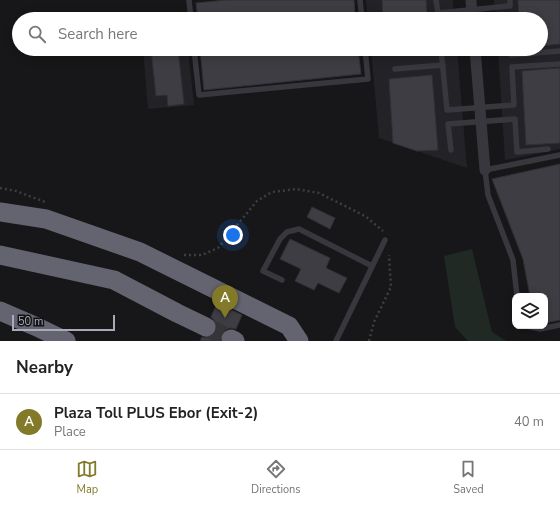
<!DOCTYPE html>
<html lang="en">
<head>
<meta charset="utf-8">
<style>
  :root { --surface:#fff; --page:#f2f2f2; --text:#222; --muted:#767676; --line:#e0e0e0; --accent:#827a28 }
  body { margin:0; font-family:"Nunito Sans",sans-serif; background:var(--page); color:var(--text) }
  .controls { position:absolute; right:12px; bottom:12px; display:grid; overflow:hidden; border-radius:8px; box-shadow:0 2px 10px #0003 }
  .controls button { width:36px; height:36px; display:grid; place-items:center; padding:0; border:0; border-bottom:1px solid var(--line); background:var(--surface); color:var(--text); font:20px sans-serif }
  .scale { position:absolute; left:12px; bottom:10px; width:103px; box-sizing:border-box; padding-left:4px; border:2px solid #a8a9b9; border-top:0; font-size:11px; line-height:14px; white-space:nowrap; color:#a8a9b9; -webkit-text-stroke:3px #121214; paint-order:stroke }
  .you { position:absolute; left:233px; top:235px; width:14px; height:14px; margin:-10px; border:3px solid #fff; border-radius:50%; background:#1a73e8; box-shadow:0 0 0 6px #1a73e833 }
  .badge { display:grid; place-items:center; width:26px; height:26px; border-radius:50%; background:var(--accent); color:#fff; font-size:13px; font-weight:700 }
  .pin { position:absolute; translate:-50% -33px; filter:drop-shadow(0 1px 2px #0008) }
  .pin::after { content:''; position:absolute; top:21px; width:14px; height:12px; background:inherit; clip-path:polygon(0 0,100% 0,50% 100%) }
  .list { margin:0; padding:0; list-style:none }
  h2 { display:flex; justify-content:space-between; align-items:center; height:52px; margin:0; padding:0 16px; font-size:17px }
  h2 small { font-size:13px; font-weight:400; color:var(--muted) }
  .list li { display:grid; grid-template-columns:26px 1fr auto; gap:12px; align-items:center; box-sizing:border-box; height:56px; padding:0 16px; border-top:1px solid var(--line) }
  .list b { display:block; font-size:15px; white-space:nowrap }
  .list p { margin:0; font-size:13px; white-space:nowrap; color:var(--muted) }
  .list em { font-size:13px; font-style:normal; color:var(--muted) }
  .icon { flex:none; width:22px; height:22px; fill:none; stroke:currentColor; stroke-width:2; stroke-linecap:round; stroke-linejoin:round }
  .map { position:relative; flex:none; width:560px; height:341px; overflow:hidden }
  .search { position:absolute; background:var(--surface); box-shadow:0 2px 10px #0003; left:12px; right:12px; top:12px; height:44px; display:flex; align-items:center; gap:10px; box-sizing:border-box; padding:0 14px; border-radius:22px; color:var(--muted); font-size:15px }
  .sheet { height:108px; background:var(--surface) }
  nav { display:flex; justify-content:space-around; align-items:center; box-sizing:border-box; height:56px; border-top:1px solid var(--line); background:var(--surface); font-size:11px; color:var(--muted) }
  nav a { display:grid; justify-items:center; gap:2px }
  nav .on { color:var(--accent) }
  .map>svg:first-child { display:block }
  .built { fill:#232226 }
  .green { fill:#202923 }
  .building { fill:#3e3d43; stroke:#323035 }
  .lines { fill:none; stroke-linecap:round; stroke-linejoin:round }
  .motorway-tunnel { stroke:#343439; stroke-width:19; stroke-dasharray:19 10; stroke-linecap:butt }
  .path { stroke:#3d3e45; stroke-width:2.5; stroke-dasharray:2 3; stroke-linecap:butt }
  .service { stroke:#38373e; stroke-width:5.5 }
  .minor { stroke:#38373e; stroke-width:11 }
  .motorway { stroke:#63646f; stroke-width:19 }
</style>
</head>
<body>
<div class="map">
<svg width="560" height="341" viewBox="0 0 560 341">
  <rect width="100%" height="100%" fill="#171719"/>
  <g class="built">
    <polygon points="366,0 453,0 454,19 368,19"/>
    <polygon points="494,0 560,0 560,149 505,160 498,49 541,49 541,19 496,19"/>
    <polygon points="143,49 188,49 194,105 148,109"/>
    <polygon points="371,49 457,49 467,168 379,138"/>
  </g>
  <polygon class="green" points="472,249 492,332 506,341 468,341 455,327 444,256"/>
  <g class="building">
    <polygon points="226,0 354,0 355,19 198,19 196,3"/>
    <polygon points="382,0 426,0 427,19 383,19"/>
    <polygon points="518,0 560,0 560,44 541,46 541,19 519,19"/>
    <polygon points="151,49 178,49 184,104 168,106 167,95 156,96"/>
    <polygon points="200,49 358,49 361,74 204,90"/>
    <polygon points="560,68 560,143 526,145 522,71"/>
    <polygon points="432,75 438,150 417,151 393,143 389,79"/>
    <polygon points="560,164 560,320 545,323 545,296 530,296 523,259 492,179"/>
    <polygon points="312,207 335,218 330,229 307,217"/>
    <polygon points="290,239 330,258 326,268 347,278 339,293 318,283 314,290 295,281 301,269 280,259"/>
    <polygon points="217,303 242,315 236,329 230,328 225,330 221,334 220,341 200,341 202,337 207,338 212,336 216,331 217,327 215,321 211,317"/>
  </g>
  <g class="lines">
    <polyline class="motorway-tunnel" points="206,327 231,339"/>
    <g class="path">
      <polyline points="0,188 16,191 45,202"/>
      <polyline points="184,255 202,255 218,248 257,201 272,192 296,189 319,193 365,216 383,231"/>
      <polyline points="369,341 374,322 391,287 389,255"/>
    </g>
    <g class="service">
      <polyline points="189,0 191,19"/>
      <polyline points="360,0 362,19"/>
      <polyline points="436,0 438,13 510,6 510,0"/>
      <polyline points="194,49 199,95 368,79 365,49"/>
      <polyline points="441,49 447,110 514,105 512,67 560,64"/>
      <polyline points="511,49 511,55 560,51"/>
      <polyline points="395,69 443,65"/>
      <polyline points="451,150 448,124 515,119 517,152 548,149"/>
      <polyline points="282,280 263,271 280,239 287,232 299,229 372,266"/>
      <polyline points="517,296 513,260 488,195 485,170 560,155"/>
      <polyline points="527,326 540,329 560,325"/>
      <polyline points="336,341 385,240"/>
    </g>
    <g class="minor">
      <polyline points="471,0 472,19"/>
      <polyline points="475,49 485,170"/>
    </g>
    <g class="motorway">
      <polyline points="0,212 46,219 140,252 289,326 299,341"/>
      <polyline points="0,255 114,280 177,313 206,327"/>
      <polyline points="0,311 37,327 66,341"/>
      <polyline points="231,339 235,341"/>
    </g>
  </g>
</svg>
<div class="controls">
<button><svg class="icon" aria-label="layers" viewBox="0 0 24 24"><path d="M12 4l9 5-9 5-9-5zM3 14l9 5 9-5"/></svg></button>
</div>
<div class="scale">50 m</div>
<div class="you"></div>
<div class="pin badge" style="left:225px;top:318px">A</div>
<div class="search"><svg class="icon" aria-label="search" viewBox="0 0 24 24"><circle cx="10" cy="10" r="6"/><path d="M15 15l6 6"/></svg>Search here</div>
</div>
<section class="sheet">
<h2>Nearby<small></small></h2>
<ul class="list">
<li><span class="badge">A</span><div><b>Plaza Toll PLUS Ebor (Exit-2)</b><p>Place</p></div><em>40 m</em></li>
</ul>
</section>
<nav>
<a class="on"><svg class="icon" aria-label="map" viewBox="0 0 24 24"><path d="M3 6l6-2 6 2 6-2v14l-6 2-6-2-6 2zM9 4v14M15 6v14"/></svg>Map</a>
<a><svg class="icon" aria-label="directions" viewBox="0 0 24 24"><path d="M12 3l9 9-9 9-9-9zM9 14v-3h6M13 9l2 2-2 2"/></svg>Directions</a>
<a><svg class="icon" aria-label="saved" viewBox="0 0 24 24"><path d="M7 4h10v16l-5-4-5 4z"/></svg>Saved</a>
</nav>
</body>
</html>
